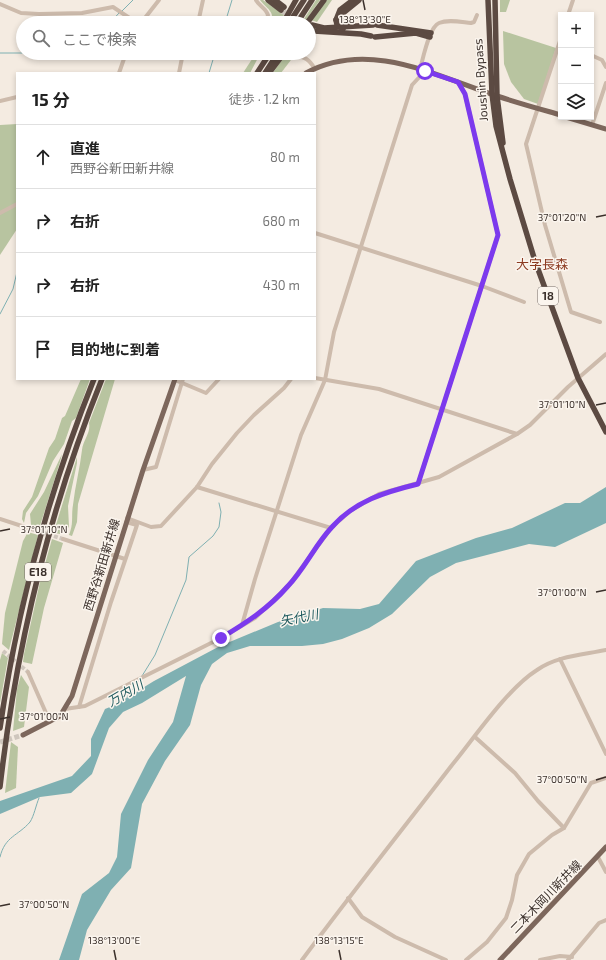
<!DOCTYPE html>
<html lang="ja">
<head>
<meta charset="utf-8">
<style>
  :root { --surface:#fff; --page:#f2f2f2; --text:#222; --muted:#767676; --line:#e0e0e0 }
  body { margin:0; font-family:"Exo 2","Noto Sans JP",sans-serif; background:var(--page); color:var(--text) }
  .controls { position:absolute; right:12px; top:12px; display:grid; overflow:hidden; border-radius:0px; box-shadow:0 2px 6px #0003 }
  .controls button { width:36px; height:36px; display:grid; place-items:center; padding:0; border:0; border-bottom:1px solid var(--line); background:var(--surface); color:var(--text); font:20px sans-serif }
  .stop { position:absolute; width:12px; height:12px; margin:-9px; border:3px solid #7c3aed; border-radius:50%; background:#fff }
  .stop.end { background:#7c3aed; border-color:#fff; box-shadow:0 1px 4px #0008 }
  .list { margin:0; padding:0; list-style:none }
  h2 { display:flex; justify-content:space-between; align-items:center; height:52px; margin:0; padding:0 16px; font-size:17px }
  h2 small { font-size:13px; font-weight:400; color:var(--muted) }
  .list li { display:grid; grid-template-columns:26px 1fr auto; gap:12px; align-items:center; box-sizing:border-box; height:64px; padding:0 16px; border-top:1px solid var(--line) }
  .list b { display:block; font-size:15px; white-space:nowrap }
  .list p { margin:0; font-size:13px; white-space:nowrap; color:var(--muted) }
  .list em { font-size:13px; font-style:normal; color:var(--muted) }
  .icon { flex:none; width:22px; height:22px; fill:none; stroke:currentColor; stroke-width:2; stroke-linecap:round; stroke-linejoin:round }
  .map { position:relative; flex:none; width:606px; height:960px; overflow:hidden }
  .search { position:absolute; background:var(--surface); box-shadow:0 2px 6px #0003; left:16px; top:16px; width:300px; height:44px; display:flex; align-items:center; gap:10px; box-sizing:border-box; padding:0 14px; border-radius:22px; color:var(--muted); font-size:15px }
  .panel { position:absolute; background:var(--surface); box-shadow:0 2px 6px #0003; left:16px; top:72px; width:300px; height:308px; border-radius:0px }
  .map>svg:first-child { display:block }
  .green { fill:#b8c4a0 }
  .water { fill:#7fb0b2 }
  .lines { fill:none; stroke-linecap:round; stroke-linejoin:round }
  .stream { stroke:#7fb0b2; stroke-width:1 }
  .minor-tunnel { stroke:#cfc6bd; stroke-width:4; stroke-dasharray:4 2; stroke-linecap:butt }
  .major-tunnel { stroke:#cfc6bd; stroke-width:5; stroke-dasharray:5 2.5; stroke-linecap:butt }
  .highway-tunnel { stroke:#cfc6bd; stroke-width:5.5; stroke-dasharray:5.5 3; stroke-linecap:butt }
  .minor { stroke:#cdbbac; stroke-width:4 }
  .major { stroke:#7d675c; stroke-width:5 }
  .highway { stroke:#5c4a42; stroke-width:5.5 }
  .highway-bridge { stroke:#5c4a42; stroke-width:5.5 }
  .route { stroke:#7c3aed; stroke-width:5 }
  .ticks { fill:none; stroke:#3b302b; stroke-width:1.5 }
  .labels { text-anchor:middle; stroke-width:3; stroke-linejoin:round; paint-order:stroke }
  .shield { fill:#fbf5ee; stroke:#756b66; stroke-width:1 }
  .shield-label { font-size:11px; font-weight:bold; fill:#3b302b }
  .street-label { font-size:12px; fill:#3b302b; stroke:#fbf5ee }
  .neighbourhood-label { font-size:13px; fill:#8c3b22; stroke:#fbf5ee }
  .water-label { font-size:13px; font-style:italic; fill:#1f5a5e; stroke:#fbf5ee }
  .ticks-label { font-size:10px; text-anchor:middle; fill:#3b302b; stroke:#fbf5ee; stroke-width:3; stroke-linejoin:round; paint-order:stroke }
</style>
</head>
<body>
<div class="map">
<svg width="606" height="960" viewBox="0 0 606 960">
  <rect width="100%" height="100%" fill="#f4ebe1"/>
  <g class="green">
    <path d="M260,0H263L284,15L279,23H271C276,12 266,8 260,0Z"/>
    <polygon points="316,0 320,0 306,20 304,19"/>
    <polygon points="327,0 332,0 317,22 311,20"/>
    <polygon points="500,0 510,0 506,12 500,12"/>
    <polygon points="503,31 556,48 538,104 524,99 511,82 504,64"/>
    <polygon points="285,55 294,56 281,73 273,73"/>
    <polygon points="254,56 259,56 250,73 243,73"/>
    <polygon points="17,124 17,229 0,255 0,125"/>
    <polygon points="81,379 90,379 76,418 72,421 64,444 53,461 38,496 26,513 24,523 22,519 23,511 32,497 49,448 55,439 62,418 65,416"/>
    <path d="M106,379H115L78,504L77,522L72,536L69,535C74,523 71,516 73,505C75,486 80,468 82,450C83,440 91,433 89,423Z"/>
    <polygon points="62,454 60,462 39,529 31,525 30,514 44,492"/>
    <polygon points="77,457 77,463 68,506 69,527 60,534 55,533 55,528"/>
    <polygon points="28,532 38,535 9,650 2,644 5,613 23,541"/>
    <polygon points="52,539 63,543 44,608 32,664 23,662 24,654 40,582"/>
    <polygon points="2,653 8,658 0,703 0,660"/>
    <polygon points="21,675 29,687 24,727 13,731 17,689"/>
    <polygon points="11,742 18,747 16,788 5,793"/>
  </g>
  <polygon class="water" points="606,487 606,523 555,547 529,544 456,563 430,577 392,614 369,628 342,639 323,644 302,646 250,646 227,653 212,664 201,685 190,725 165,761 142,804 131,868 111,890 87,930 79,960 59,960 82,894 109,873 117,857 121,814 148,760 173,722 186,676 142,703 123,712 109,728 92,774 71,793 40,797 0,814 0,801 72,776 91,756 91,739 105,709 115,705 154,681 220,646 278,622 323,608 360,609 379,604 416,561 476,538 512,528 565,503 580,503"/>
  <g class="lines">
    <g class="stream">
      <polyline points="122,11 133,0"/>
      <polyline points="110,23 119,13"/>
      <polyline points="225,23 232,0"/>
      <polyline points="0,53 64,53"/>
      <polyline points="209,73 215,53"/>
      <polyline points="0,314 13,289 17,272"/>
      <polyline points="142,676 155,655 186,580 189,557 213,536 219,527 221,512 219,503"/>
      <polyline points="127,697 139,680"/>
      <path d="M0,857C5,836 18,836 30,822C34,816 36,805 39,798"/>
    </g>
    <g class="minor-tunnel">
      <polyline points="281,54 294,55"/>
      <polyline points="31,529 63,539"/>
      <polyline points="3,651 28,672"/>
    </g>
    <polyline class="major-tunnel" points="0,742 23,735"/>
    <polyline class="highway-tunnel" points="281,10 301,23"/>
    <g class="minor">
      <path d="M256,0C259,6 266,8 268,15L266,23"/>
      <polyline points="0,4 21,13 39,14 82,13 113,7 137,23"/>
      <polyline points="568,15 573,0"/>
      <polyline points="141,23 159,0"/>
      <polyline points="198,23 203,0"/>
      <polyline points="561,38 526,144 545,225 571,312 600,322"/>
      <path d="M294,55C305,57 309,59 315,69"/>
      <polyline points="591,55 602,60 606,67"/>
      <path d="M420,69C423,59 429,27 439,23C448,19 461,22 471,23L474,22L477,15"/>
      <polyline points="119,73 126,53"/>
      <polyline points="179,73 183,53"/>
      <polyline points="0,101 17,97"/>
      <polyline points="592,125 606,83"/>
      <polyline points="0,213 17,204"/>
      <polyline points="315,233 482,286 524,302"/>
      <polyline points="315,378 379,389 517,434"/>
      <polyline points="175,380 206,393 219,379"/>
      <polyline points="143,470 156,467 183,379"/>
      <polyline points="418,484 498,235 465,94 458,82"/>
      <polyline points="197,487 331,528"/>
      <polyline points="127,518 151,527 161,526 197,487 212,464 237,433 254,415 284,388 291,379"/>
      <polyline points="0,519 31,529"/>
      <polyline points="63,539 125,559"/>
      <polyline points="242,625 255,579 301,435 325,380 334,332 412,85 425,71"/>
      <polyline points="560,659 606,754"/>
      <polyline points="28,672 50,722"/>
      <polyline points="79,707 111,602 137,525 126,522"/>
      <polyline points="65,709 85,706 221,638 255,618 289,585 331,528 350,511 379,494 439,477 517,434 530,425 568,387 606,354"/>
      <polyline points="475,737 515,773 538,801 564,828"/>
      <polyline points="598,857 606,872"/>
      <polyline points="348,898 362,917 395,937 446,960"/>
      <path d="M302,960C351,894 402,830 452,765C475,737 507,689 537,670C557,656 582,655 606,650"/>
      <polyline points="466,960 487,942 506,918 512,900 517,875 529,854 552,835 564,828 591,783 606,778"/>
      <polyline points="540,960 560,956 572,957"/>
      <polyline points="568,960 599,923 606,920"/>
    </g>
    <g class="major">
      <path d="M306,73C369,39 436,76 497,96C518,103 540,109 561,115"/>
      <polyline points="566,117 606,129"/>
      <polyline points="23,735 60,716 72,696 143,470 175,379"/>
      <polyline points="500,960 606,847"/>
    </g>
    <g class="highway">
      <polyline points="268,0 281,10"/>
      <polyline points="275,0 284,7"/>
      <polyline points="488,0 492,94 496,126 510,179 535,261 578,378 606,432"/>
      <polyline points="495,0 497,96 503,143"/>
      <polyline points="336,20 340,10 353,0"/>
      <polyline points="283,23 296,0"/>
      <polyline points="289,23 304,0"/>
      <polyline points="297,23 312,0"/>
      <polyline points="307,23 324,0"/>
      <polyline points="312,25 324,28 373,25"/>
      <polyline points="377,25 431,33"/>
      <polyline points="350,26 344,22 343,13 359,0"/>
      <polyline points="310,29 314,31 361,34 371,36"/>
      <polyline points="375,37 416,33 430,37"/>
      <polyline points="257,73 270,53"/>
      <polyline points="265,73 278,53"/>
      <polyline points="269,73 284,53"/>
      <path d="M0,728C17,609 49,491 94,379"/>
      <path d="M0,787C16,647 49,510 102,379"/>
    </g>
    <polyline class="highway-bridge" points="336,20 337,25 343,29"/>
  </g>
  <g class="lines">
    <path class="route" d="M221,638C246,623 268,609 288,586C305,568 315,545 332,527C355,501 385,492 418,484L498,235L465,94L458,82L425,71"/>
  </g>
  <path class="ticks" d="M363,0L365,10M596,217L606,215M596,405L606,403M0,531L10,529M596,592L606,590M0,719L10,717M596,780L606,777M0,906L10,904M114,950L116,960M339,950L341,960"/>
  <g class="labels">
    <g class="shield">
      <rect x="538" y="287" width="20" height="18" rx="3"/>
      <rect x="25" y="563" width="26" height="18" rx="3"/>
    </g>
    <g class="shield-label">
      <text x="548" y="300">18</text>
      <text x="38" y="576">E18</text>
    </g>
    <g class="street-label">
      <text transform="translate(481 80) rotate(-94)" y="4">Joushin Bypass</text>
      <text transform="translate(102 565) rotate(-73)" y="4">西野谷新田新井線</text>
      <text transform="translate(546 897) rotate(-46)" y="4">二本木岡川新井線</text>
    </g>
    <g class="neighbourhood-label">
      <text x="542" y="269">大字長森</text>
    </g>
    <g class="water-label">
      <text transform="translate(299 617) rotate(-11)" y="5">矢代川</text>
      <text transform="translate(125 693) rotate(-30)" y="5">万内川</text>
    </g>
  </g>
  <g class="ticks-label">
    <text x="365" y="23">138°13'30"E</text>
    <text x="562" y="221">37°01'20"N</text>
    <text x="562" y="408">37°01'10"N</text>
    <text x="44" y="533">37°01'10"N</text>
    <text x="562" y="596">37°01'00"N</text>
    <text x="44" y="720">37°01'00"N</text>
    <text x="562" y="783">37°00'50"N</text>
    <text x="44" y="908">37°00'50"N</text>
    <text x="114" y="944">138°13'00"E</text>
    <text x="339" y="944">138°13'15"E</text>
  </g>
</svg>
<div class="controls">
<button>+</button>
<button>−</button>
<button><svg class="icon" aria-label="layers" viewBox="0 0 24 24"><path d="M12 4l9 5-9 5-9-5zM3 14l9 5 9-5"/></svg></button>
</div>
<div class="stop" style="left:425px;top:71px"></div>
<div class="stop end" style="left:221px;top:638px"></div>
<div class="search"><svg class="icon" aria-label="search" viewBox="0 0 24 24"><circle cx="10" cy="10" r="6"/><path d="M15 15l6 6"/></svg>ここで検索</div>
<section class="panel">
<h2>15 分<small>徒歩 · 1.2 km</small></h2>
<ul class="list">
<li><svg class="icon" aria-label="ahead" viewBox="0 0 24 24"><path d="M12 20V5M6 11l6-6 6 6"/></svg><div><b>直進</b><p>西野谷新田新井線</p></div><em>80 m</em></li>
<li><svg class="icon" aria-label="right" viewBox="0 0 24 24"><path d="M7 20v-9h11M14 6l5 5-5 5"/></svg><div><b>右折</b></div><em>680 m</em></li>
<li><svg class="icon" aria-label="right" viewBox="0 0 24 24"><path d="M7 20v-9h11M14 6l5 5-5 5"/></svg><div><b>右折</b></div><em>430 m</em></li>
<li><svg class="icon" aria-label="arrive" viewBox="0 0 24 24"><path d="M6 21V4h12l-3 4 3 4H6"/></svg><div><b>目的地に到着</b></div></li>
</ul>
</section>
</div>
</body>
</html>
